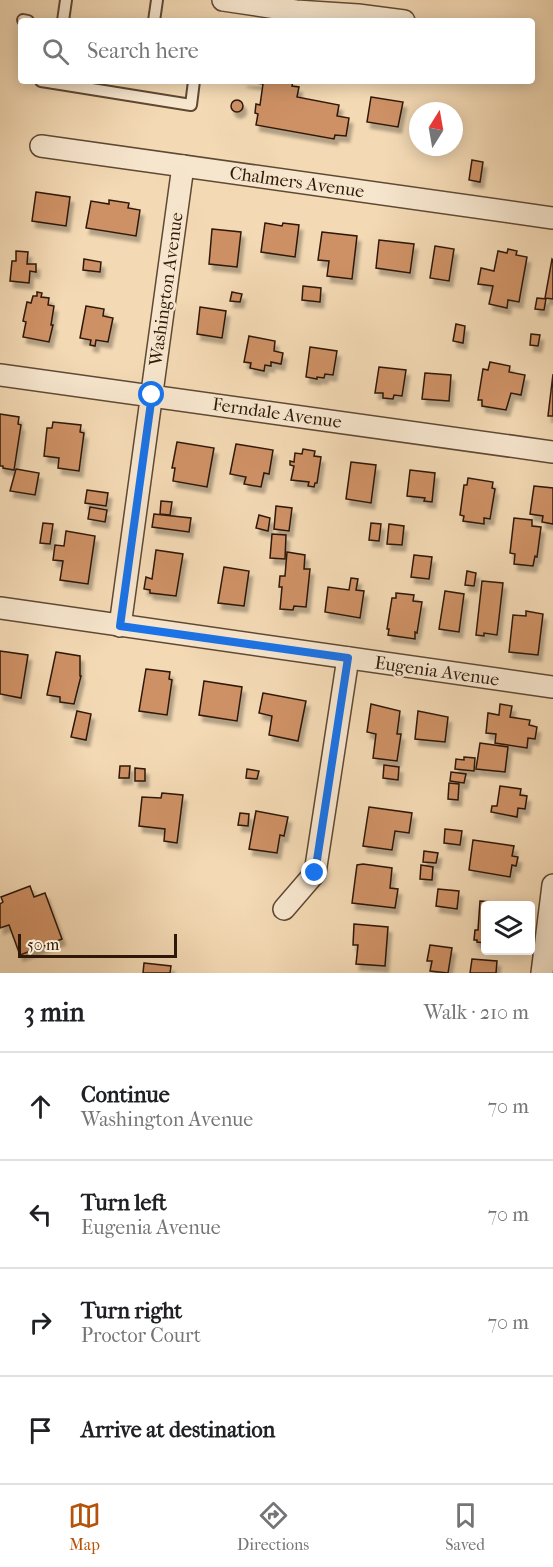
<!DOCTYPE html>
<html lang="en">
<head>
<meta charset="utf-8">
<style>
  :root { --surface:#fff; --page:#f2f2f2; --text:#202124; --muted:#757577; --line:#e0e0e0; --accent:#b45309 }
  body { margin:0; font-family:"IM FELL French Canon",serif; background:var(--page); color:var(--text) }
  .controls { position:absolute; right:18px; bottom:18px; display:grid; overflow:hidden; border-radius:6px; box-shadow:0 3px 15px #0003 }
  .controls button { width:54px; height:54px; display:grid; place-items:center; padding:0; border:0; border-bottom:2px solid var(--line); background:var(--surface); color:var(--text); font:30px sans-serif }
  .compass { position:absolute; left:409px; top:102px; width:54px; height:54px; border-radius:50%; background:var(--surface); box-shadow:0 3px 15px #0003; rotate:11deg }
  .scale { position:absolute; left:18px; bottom:15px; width:159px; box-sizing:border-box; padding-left:6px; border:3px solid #2e1908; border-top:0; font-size:16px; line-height:21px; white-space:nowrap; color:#2e1908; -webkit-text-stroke:4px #f7e6ce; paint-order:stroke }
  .stop { position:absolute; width:18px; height:18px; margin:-14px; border:4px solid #1a73e8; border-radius:50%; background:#fff }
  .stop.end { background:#1a73e8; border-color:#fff; box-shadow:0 2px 6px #0008 }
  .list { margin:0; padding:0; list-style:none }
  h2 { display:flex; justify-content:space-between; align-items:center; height:78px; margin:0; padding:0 24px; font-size:26px }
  h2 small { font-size:20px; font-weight:400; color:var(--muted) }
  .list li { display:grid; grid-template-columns:39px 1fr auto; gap:18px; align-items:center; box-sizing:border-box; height:108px; padding:0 24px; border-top:2px solid var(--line) }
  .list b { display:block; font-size:22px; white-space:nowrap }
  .list p { margin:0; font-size:20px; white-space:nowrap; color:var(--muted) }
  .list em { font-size:20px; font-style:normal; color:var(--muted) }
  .icon { flex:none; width:33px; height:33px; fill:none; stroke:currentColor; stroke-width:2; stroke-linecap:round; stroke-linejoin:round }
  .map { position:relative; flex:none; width:553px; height:973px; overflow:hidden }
  .search { position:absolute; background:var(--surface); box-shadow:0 3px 15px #0003; left:18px; right:18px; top:18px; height:66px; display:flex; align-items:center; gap:15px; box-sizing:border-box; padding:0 21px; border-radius:6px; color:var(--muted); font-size:22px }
  .sheet { height:510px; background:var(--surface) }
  nav { display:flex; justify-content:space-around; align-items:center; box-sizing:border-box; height:84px; border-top:2px solid var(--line); background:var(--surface); font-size:16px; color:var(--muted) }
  nav a { display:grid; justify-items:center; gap:3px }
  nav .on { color:var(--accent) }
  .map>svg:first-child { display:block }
  .building { fill:#ce9165; stroke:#2e1908; stroke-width:1.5; filter:url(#shadow) }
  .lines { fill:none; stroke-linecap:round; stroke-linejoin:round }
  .lane-casing { stroke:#5f4933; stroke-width:14 }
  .street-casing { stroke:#5f4933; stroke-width:24 }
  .lane { stroke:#f7e6ce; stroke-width:10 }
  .street { stroke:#f7e6ce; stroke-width:21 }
  .route { stroke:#1a73e8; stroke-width:8 }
  .labels { text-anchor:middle; stroke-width:5; stroke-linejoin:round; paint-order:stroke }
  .street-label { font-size:18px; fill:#2e1908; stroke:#f7e6ce }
</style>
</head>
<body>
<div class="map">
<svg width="553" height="973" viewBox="0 0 553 973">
  <defs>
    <filter id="shadow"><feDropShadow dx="3.5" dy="6" stdDeviation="1.5" flood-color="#0004"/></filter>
  </defs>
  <rect width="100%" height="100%" fill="#f3d9b4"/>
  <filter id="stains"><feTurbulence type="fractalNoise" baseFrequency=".00333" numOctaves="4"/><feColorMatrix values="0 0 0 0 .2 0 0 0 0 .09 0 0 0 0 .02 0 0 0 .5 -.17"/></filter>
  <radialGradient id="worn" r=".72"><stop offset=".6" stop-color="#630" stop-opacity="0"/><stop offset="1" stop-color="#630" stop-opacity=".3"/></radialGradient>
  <g class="building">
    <polygon points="243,81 293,81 292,86 299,87 297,97 339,105 337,116 349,118 346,136 335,135 334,139 256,125 258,114 255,113 256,104 260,105 263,84"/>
    <polygon points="371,97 403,102 398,127 367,122"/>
    <circle cx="237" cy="106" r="6"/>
    <polygon points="472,160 483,162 480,182 469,180"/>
    <polygon points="36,192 70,197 66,226 32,221"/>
    <polygon points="109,200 129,203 128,208 140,210 136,236 86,228 91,201 109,204"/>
    <polygon points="265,223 282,226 283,223 299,225 295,257 261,252"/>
    <polygon points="212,229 241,232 237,267 209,264"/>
    <polygon points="322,232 357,236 352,279 327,276 329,261 318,260"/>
    <polygon points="379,240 414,244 410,273 376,268"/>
    <polygon points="435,246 454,249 449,281 430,278"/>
    <polygon points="508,249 517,251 516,255 527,257 519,302 508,300 507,308 489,304 493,286 478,284 481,268 494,271 498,251 507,253"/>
    <polygon points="16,251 28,252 27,264 36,264 36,272 30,271 29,283 10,281 12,261 16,261"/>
    <polygon points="84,259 101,262 100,272 83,270"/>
    <polygon points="552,259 553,260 553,299 545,298"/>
    <polygon points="303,286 321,288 320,302 302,300"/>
    <polygon points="37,292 42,293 41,297 49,298 48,305 54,306 51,325 53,325 49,342 23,337 26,322 23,321 27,302 31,303 33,296 37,296"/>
    <polygon points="232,292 242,294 240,302 230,301"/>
    <polygon points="537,298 546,299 544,310 535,309"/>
    <polygon points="86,306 104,309 103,316 113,318 108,342 96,340 95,346 90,345 91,340 80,338"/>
    <polygon points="200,307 226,311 222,338 197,334"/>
    <polygon points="456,324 465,326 463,343 453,341"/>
    <polygon points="531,334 540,335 538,346 530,345"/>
    <polygon points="249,336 275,341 274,351 283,353 281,364 271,362 271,366 265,365 264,371 250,368 251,363 244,362"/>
    <polygon points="310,347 337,351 333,375 325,374 324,378 317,377 317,379 306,377"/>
    <polygon points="490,362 510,366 509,372 525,375 521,395 511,393 506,410 482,406 482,400 478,400 483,369 488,370"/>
    <polygon points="379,367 406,370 402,396 394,395 393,399 383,398 383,393 375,393"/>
    <polygon points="425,373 451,375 449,401 422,399"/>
    <polygon points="553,374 553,416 548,416"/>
    <polygon points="0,414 19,417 18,424 21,425 14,470 3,468 3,466 0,466"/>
    <polygon points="53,422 81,425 80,432 84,433 79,471 58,468 59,458 44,456 47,428 52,428"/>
    <polygon points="177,442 214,448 207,487 173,481 175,468 172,468"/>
    <polygon points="236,444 273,450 269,474 264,473 261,487 244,484 246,477 230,474"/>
    <polygon points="303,449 315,451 314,456 321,457 317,483 315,483 314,487 308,486 309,482 291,480 294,466 290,465 290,461 294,462 295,453 302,454"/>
    <polygon points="351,462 376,465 371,503 346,499"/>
    <polygon points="16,469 39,473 35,495 10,491"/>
    <polygon points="410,470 435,473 432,502 424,501 425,498 407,496"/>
    <polygon points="468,478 493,482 492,488 495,489 490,519 484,518 484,524 463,521 464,516 460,515 464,485 467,485"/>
    <polygon points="534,486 553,488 553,524 542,522 543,516 530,514"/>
    <polygon points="87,490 108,493 106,506 85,503"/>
    <polygon points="161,501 172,502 170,515 160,514"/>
    <polygon points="276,506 292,508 289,531 274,529"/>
    <polygon points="90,507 107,510 105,522 88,519"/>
    <polygon points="154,514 191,518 189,532 152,527"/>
    <polygon points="259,515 270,518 268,531 256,528"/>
    <polygon points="514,518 532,520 532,526 541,527 537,557 535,556 533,566 514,564 515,554 510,553"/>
    <polygon points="43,523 53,524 50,544 40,543"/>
    <polygon points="371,523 381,524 379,541 369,540"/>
    <polygon points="389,524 404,526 402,545 387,544"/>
    <polygon points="66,531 95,536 88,584 60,580 63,561 53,560 55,545 64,546"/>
    <polygon points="272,534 286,535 285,559 270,558"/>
    <polygon points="156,550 183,554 176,596 150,593 150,590 144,589 146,577 152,579"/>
    <polygon points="287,552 305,555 304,569 310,569 306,607 294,606 293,610 280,609 282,587 279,587 280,576 285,576"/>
    <polygon points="414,555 432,557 429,579 411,577"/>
    <polygon points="224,567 249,571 244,606 218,603"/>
    <polygon points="467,571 476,573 474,586 465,585"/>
    <polygon points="351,578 358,579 356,590 364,591 360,618 325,612 328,587 349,590"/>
    <polygon points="482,581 503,583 497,635 484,633 484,636 476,635"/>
    <polygon points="445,591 464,594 459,632 439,629"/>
    <polygon points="396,593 414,595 413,601 422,602 417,633 415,632 415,639 388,635 389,629 387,629 392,598 396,598"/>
    <polygon points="526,611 543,614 538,655 509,652 513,615 526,616"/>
    <polygon points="0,651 28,655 21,698 0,694"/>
    <polygon points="56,652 80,656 80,676 81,676 74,704 60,702 60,697 47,695"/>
    <polygon points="146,669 170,672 169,679 172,680 167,715 139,711"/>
    <polygon points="204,681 242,687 237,721 199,715"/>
    <polygon points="263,693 306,701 298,741 269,735 272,716 259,713"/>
    <polygon points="371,704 400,711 397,734 401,734 397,761 373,758 376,734 367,732"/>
    <polygon points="500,704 512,706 510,717 530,720 529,725 537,727 535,739 528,738 527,748 495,743 496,734 486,733 488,713 499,715"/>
    <polygon points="77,711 91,714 86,740 71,737"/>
    <polygon points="418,711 448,717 445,742 415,739"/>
    <polygon points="480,743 508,747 505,772 476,769"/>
    <polygon points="464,757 475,758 474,771 455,769 456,759 464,760"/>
    <polygon points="384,765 399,767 398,780 383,778"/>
    <polygon points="120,766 130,766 129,778 119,778"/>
    <polygon points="135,768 145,769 145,781 135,781"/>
    <polygon points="247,769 259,771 257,779 246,778"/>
    <polygon points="451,772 466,774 464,783 450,781"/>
    <polygon points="449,783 459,784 458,800 448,799"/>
    <polygon points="500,786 521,789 520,795 527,796 525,809 518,808 517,817 491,812 492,806 497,806"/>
    <polygon points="162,793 183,795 177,843 164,841 165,829 139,826 142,797 161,798"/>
    <polygon points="369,807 412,813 409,833 395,831 392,850 363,846"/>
    <polygon points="256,811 288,817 284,836 280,835 277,853 249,849"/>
    <polygon points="240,813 249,814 248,826 238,825"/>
    <polygon points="445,829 462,831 460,845 444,843"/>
    <polygon points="473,840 514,846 512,856 518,857 516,866 512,865 510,877 469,870"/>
    <polygon points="424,851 438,853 436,863 423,862"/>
    <polygon points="363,864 392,868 390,888 398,889 395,908 352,903 357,865"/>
    <polygon points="421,865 433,867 432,880 420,879"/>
    <polygon points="30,886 34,897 45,893 62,939 20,955 9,925 0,928 0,904 3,902 1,897"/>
    <polygon points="438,889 459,891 457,909 436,906"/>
    <polygon points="480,901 505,903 505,906 486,906 486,943 477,942 477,940 474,940 475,930 478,930"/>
    <polygon points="354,924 388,927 385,966 356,964 358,945 353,945"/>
    <polygon points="430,945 452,948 448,973 430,971 432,961 427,961"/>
    <polygon points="472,959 497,961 496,973 470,973"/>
    <polygon points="144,963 171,966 170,973 143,973"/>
  </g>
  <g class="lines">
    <defs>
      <g id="lane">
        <polyline points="23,20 28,21"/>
        <polyline points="63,21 66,0"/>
        <polyline points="154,21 157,0"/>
        <polyline points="41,81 54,83"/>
        <polyline points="54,81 54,83 191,105 194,81"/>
      </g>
      <g id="street">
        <polyline points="223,0 296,11 358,15 404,21"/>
        <polyline points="41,146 553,218"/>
        <polyline points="0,375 553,452"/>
        <polyline points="0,608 553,687"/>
        <polyline points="120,626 183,166"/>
        <polyline points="284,909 315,873 348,658"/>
        <polyline points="542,973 553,885"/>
      </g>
    </defs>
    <use href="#lane" class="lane-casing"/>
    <use href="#street" class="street-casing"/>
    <use href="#lane" class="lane"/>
    <use href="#street" class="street"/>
  </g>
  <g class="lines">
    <polyline class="route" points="152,395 120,626 348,658 315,873"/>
  </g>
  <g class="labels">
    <g class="street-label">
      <text transform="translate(297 182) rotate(8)" y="6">Chalmers Avenue</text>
      <text transform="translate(166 289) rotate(-82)" y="6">Washington Avenue</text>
      <text transform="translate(277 413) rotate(8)" y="6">Ferndale Avenue</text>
      <text transform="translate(437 671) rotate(8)" y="6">Eugenia Avenue</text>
    </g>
  </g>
  <rect width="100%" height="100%" filter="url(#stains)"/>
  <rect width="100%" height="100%" fill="url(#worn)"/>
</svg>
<div class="controls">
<button><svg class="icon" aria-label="layers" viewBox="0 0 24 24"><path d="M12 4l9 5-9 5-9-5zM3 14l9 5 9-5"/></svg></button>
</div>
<svg class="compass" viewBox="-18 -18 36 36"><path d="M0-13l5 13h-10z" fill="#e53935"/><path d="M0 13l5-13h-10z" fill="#757577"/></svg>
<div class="scale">50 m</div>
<div class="stop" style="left:152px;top:395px"></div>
<div class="stop end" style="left:315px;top:873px"></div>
<div class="search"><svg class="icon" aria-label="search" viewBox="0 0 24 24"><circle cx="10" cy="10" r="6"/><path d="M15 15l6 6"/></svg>Search here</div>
</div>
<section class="sheet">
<h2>3 min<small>Walk · 210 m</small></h2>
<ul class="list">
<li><svg class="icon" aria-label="ahead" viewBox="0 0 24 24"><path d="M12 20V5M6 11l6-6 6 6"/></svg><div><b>Continue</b><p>Washington Avenue</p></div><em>70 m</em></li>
<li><svg class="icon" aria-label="left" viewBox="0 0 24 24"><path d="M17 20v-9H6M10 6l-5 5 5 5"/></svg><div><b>Turn left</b><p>Eugenia Avenue</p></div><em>70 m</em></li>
<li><svg class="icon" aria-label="right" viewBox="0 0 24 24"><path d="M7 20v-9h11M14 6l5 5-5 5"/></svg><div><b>Turn right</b><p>Proctor Court</p></div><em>70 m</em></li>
<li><svg class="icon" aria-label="arrive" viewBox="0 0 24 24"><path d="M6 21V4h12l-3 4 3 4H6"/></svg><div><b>Arrive at destination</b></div></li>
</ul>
</section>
<nav>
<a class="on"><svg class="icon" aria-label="map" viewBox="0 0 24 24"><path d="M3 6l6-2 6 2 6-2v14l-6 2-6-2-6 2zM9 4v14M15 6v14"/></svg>Map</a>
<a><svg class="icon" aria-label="directions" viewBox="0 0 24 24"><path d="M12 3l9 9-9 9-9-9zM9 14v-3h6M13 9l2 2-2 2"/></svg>Directions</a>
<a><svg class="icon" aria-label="saved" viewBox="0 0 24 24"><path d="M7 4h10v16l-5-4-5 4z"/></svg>Saved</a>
</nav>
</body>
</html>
